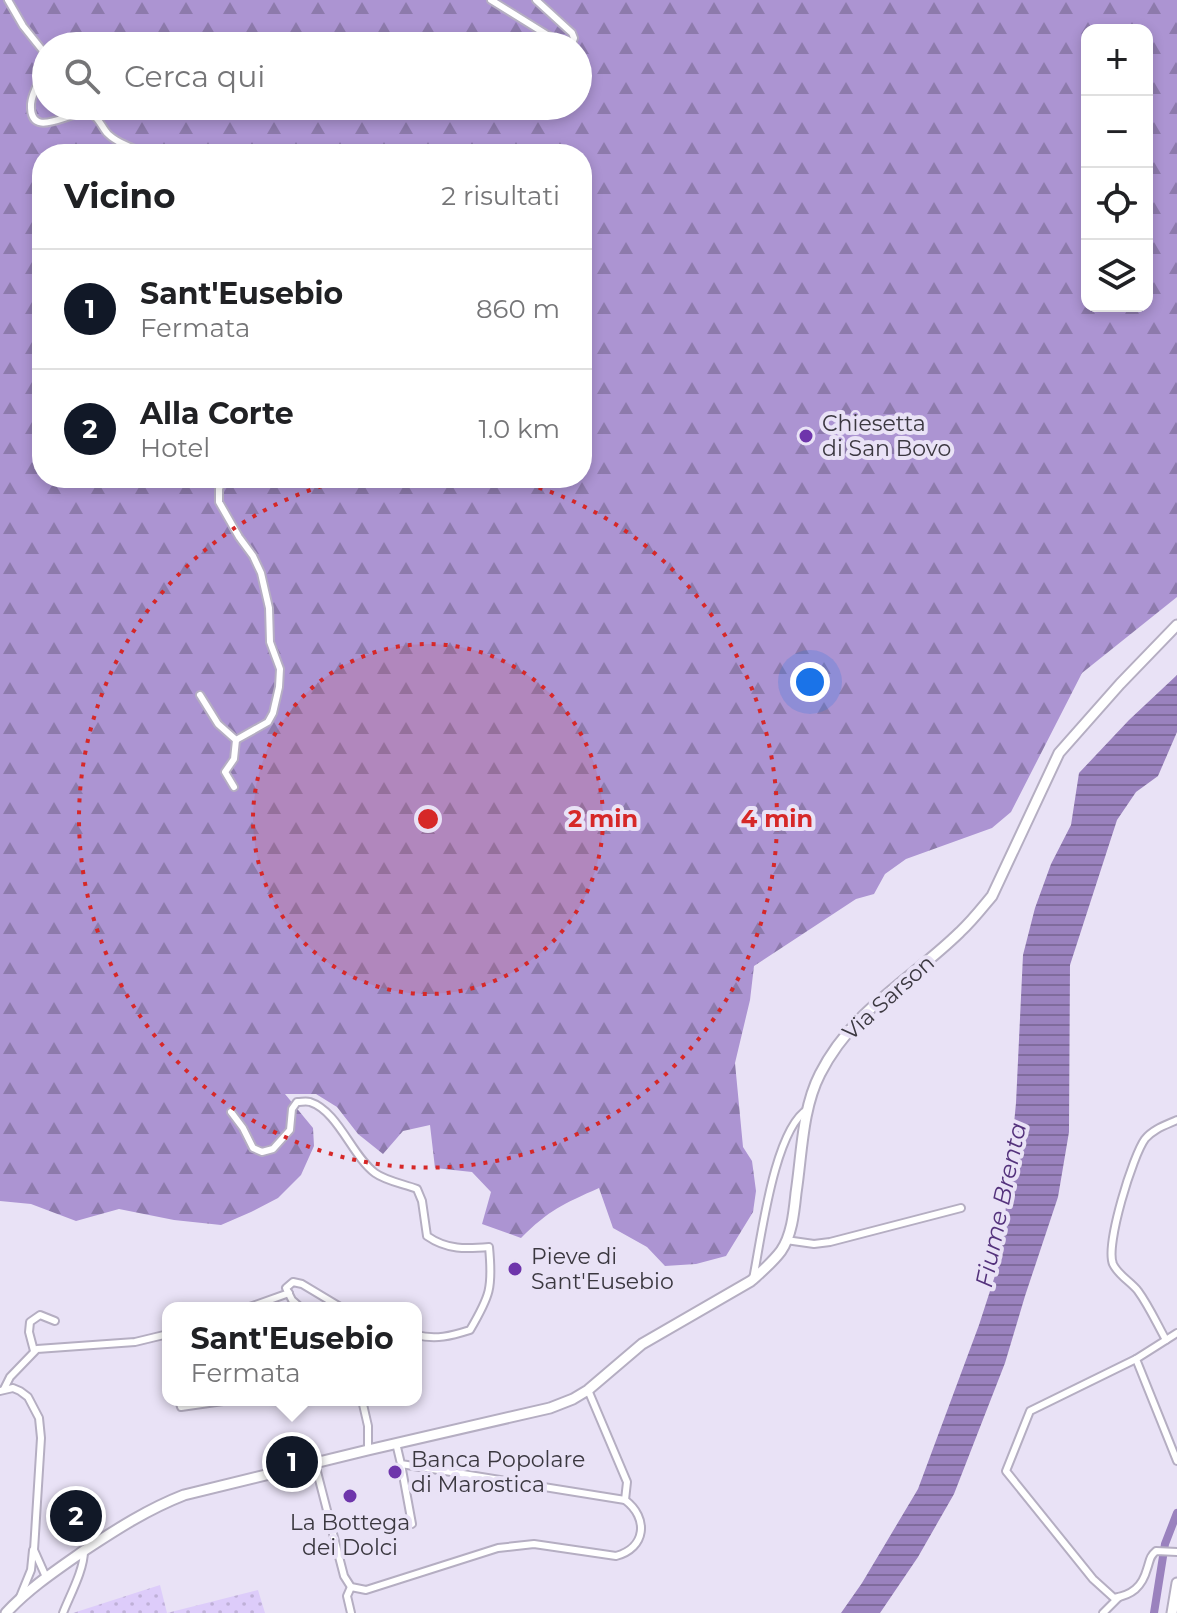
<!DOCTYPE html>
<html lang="it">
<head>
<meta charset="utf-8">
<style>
  :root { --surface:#fff; --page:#f2f2f2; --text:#202124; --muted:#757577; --line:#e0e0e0; --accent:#111827 }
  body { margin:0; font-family:Montserrat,sans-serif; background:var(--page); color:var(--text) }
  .controls { position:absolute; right:24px; top:24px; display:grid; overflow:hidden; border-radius:16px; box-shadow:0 4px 12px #0003 }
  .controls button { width:72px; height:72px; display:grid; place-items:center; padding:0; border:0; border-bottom:2px solid var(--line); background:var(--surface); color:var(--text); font:40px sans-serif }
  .you { position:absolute; left:810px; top:682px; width:28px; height:28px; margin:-20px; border:6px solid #fff; border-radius:50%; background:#1a73e8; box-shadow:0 0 0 12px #1a73e833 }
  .badge { display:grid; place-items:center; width:52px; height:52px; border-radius:50%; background:var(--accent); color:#fff; font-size:26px; font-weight:700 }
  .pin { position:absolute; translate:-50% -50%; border:4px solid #fff; box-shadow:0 2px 8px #0006 }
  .popup { position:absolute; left:162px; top:1302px; width:260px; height:104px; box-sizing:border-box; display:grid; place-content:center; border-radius:16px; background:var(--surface); filter:drop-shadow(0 2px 6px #0005); font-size:26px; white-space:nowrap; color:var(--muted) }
  .popup b { font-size:30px; color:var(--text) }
  .popup::after { content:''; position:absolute; left:50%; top:100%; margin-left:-16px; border:16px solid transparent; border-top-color:var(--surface) }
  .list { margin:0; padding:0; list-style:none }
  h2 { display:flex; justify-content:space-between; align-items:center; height:104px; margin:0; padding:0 32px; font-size:34px }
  h2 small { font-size:26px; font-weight:400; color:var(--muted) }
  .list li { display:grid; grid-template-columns:52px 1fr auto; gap:24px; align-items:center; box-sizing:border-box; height:120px; padding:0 32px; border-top:2px solid var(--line) }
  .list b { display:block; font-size:30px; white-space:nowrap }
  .list p { margin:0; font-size:26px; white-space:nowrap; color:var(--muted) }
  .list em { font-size:26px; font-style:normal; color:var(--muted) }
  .icon { flex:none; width:44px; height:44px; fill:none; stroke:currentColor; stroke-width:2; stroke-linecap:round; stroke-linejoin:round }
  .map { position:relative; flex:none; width:1177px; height:1613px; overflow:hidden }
  .search { position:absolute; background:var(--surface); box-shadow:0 4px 12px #0003; left:32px; top:32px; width:560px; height:88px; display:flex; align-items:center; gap:20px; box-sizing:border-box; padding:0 28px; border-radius:44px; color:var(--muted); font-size:30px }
  .panel { position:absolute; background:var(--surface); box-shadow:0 4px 12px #0003; left:32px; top:144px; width:560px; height:344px; border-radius:32px }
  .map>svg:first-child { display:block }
  .green { fill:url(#green-dots) }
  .forest { fill:url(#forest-firs); fill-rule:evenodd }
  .water { fill:url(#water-rules) }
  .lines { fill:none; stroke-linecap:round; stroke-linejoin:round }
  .canal { stroke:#9a82be; stroke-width:8 }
  .street-casing { stroke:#b5aec2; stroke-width:10 }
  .secondary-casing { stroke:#b5aec2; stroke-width:13 }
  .street { stroke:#fff; stroke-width:6 }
  .secondary { stroke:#fff; stroke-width:9 }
  .ring { fill:none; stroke:#d62828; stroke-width:4; stroke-dasharray:4 8 }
  .poi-dot { fill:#6e35ab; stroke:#e9e2f6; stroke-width:3 }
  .labels { text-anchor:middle; stroke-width:8; stroke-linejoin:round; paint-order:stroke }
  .poi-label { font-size:22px; fill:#3b3840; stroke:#e9e2f6; text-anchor:start }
  .street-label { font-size:22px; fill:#3b3840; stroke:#e9e2f6 }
  .water-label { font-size:24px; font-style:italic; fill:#54327c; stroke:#e9e2f6 }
  .centre { fill:#d62828; stroke:#e9e2f6; stroke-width:4 }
  .ring-label { font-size:24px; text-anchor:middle; font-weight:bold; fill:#d62828; stroke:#e9e2f6; stroke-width:8; stroke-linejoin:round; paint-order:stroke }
</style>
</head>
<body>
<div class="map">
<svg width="1177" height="1613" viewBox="0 0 1177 1613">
  <defs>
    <pattern id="green-dots" width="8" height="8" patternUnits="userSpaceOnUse" patternTransform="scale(2)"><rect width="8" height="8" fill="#ddccfa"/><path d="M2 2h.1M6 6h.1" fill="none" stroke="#bfb0d7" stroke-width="1.8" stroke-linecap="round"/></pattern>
    <pattern id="forest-firs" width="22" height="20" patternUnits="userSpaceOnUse" patternTransform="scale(2)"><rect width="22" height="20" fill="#ac94d2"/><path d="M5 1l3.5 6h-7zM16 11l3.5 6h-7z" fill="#8d7aac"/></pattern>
    <pattern id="water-rules" width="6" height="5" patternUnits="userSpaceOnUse" patternTransform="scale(2)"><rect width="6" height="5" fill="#9a82be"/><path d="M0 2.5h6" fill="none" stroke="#7f6b9c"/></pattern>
  </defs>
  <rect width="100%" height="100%" fill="#e9e2f6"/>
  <polygon class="green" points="160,1585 167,1613 258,1590 265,1613 73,1613"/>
  <path class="forest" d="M0,0H1177V597L1082,673L1011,812L992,828L906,859L885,874L874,894L856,899L754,966L750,1000L735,1063L743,1147L752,1161L756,1191L753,1212L726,1256L696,1264L665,1266L647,1247L613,1228L599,1188C563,1204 549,1210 521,1238L482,1224L491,1192L472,1172L435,1168L430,1125L403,1131L383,1154L358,1134L337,1107L316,1094H285L313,1128L314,1146L301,1175L278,1198L251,1212L221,1225L174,1220L119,1209L76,1221L31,1204L0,1201ZM1087,30H1147V306H1087ZM46,46H578V106H46ZM42,154H582V478H42Z"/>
  <polygon class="water" points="1177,675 1177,732 1158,776 1136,792 1117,820 1070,965 1069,1132 1058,1197 1025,1296 1005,1363 954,1494 918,1557 880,1613 841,1613 862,1583 918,1489 979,1325 1001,1257 1016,1103 1023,955 1035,908 1051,864 1071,825 1079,773 1129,720"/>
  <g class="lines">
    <polyline class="canal" points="1154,1613 1165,1544 1177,1513"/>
    <defs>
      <g id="street">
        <polyline points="8,0 23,26 43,51 46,59"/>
        <polyline points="491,0 549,36 561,42 572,44 574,38 572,33 536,0"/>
        <path d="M46,63C43,77 32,90 31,104C29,142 71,110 87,113C99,115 101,127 108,134C118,144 136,149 148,154"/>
        <polyline points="223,478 219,489 219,502 239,537 253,556 261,573 269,608 270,642 280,669 279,687 273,713 268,722 236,740"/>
        <polyline points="200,695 218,724 236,740"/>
        <polyline points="234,787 225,772 234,759 236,740"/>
        <path d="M231,1112L243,1128L253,1148L262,1152L273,1149L290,1130L292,1109L297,1102C302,1102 306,1101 310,1102C338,1111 352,1156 375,1173C386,1181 404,1184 417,1189L422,1201L427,1236C447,1250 466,1249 489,1247C493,1288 490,1296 470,1330C451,1336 436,1340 416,1335"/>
        <polyline points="786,1240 814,1244 830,1242 961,1208"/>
        <path d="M753,1279C761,1240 774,1129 808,1109"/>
        <polyline points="247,1308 289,1293"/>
        <polyline points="301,1308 292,1300 286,1288 293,1282 302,1284 342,1308"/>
        <polyline points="1177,1333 1136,1359 1177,1461"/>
        <path d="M1166,1340C1157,1324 1149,1306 1138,1291C1131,1282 1118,1275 1113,1264C1105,1245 1133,1155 1145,1139C1153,1129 1166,1125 1177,1120"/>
        <polyline points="34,1351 29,1332 30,1322 40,1315 55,1321"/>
        <path d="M1136,1359L1030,1411L1006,1471L1093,1579L1114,1598C1132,1595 1142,1587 1147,1569C1150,1561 1149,1557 1156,1551L1177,1552"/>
        <polyline points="4,1389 10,1377 37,1349 135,1342 168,1334"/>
        <polyline points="588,1390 627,1482 625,1500"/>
        <polyline points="0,1391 13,1388 20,1391 28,1397 39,1418 41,1438 34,1550 46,1577"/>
        <polyline points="179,1400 181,1407 230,1400"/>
        <polyline points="362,1400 368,1426 368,1450"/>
        <path d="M315,1464L344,1576L351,1587L366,1590L498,1548L534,1544L616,1556C646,1548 649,1518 625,1500L401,1464L396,1443"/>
        <polyline points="401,1464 412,1524"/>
        <polyline points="351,1587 347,1596 351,1613"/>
        <polyline points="20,1597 31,1570 33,1550"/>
        <path d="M63,1613C70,1595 84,1570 84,1551"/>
        <polyline points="1103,1613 1119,1597"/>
      </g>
      <g id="secondary">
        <path d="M6,1613C29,1588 58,1569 85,1550C117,1529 148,1509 184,1495L368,1450L550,1408L573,1399L588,1390L642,1344L751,1281C761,1272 772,1263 781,1251C792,1235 794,1212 796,1193C802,1154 802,1109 820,1074C853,1009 910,981 960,932C972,921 982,908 992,896L1059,753L1120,684L1177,625"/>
        <polyline points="1172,1613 1177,1583"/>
      </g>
    </defs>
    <use href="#street" class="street-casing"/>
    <use href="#secondary" class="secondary-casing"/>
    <use href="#street" class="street"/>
    <use href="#secondary" class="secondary"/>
  </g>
  <circle cx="428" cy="819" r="175" fill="#d62828" fill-opacity=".12"/>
  <g class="ring">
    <circle cx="428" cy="819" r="175"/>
    <path d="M504 478A349 349 0 1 1 352 478"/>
  </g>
  <g class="poi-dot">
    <circle cx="806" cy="436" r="8"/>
    <circle cx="515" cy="1269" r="8"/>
    <circle cx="395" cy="1472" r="8"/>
    <circle cx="350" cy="1496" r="8"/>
  </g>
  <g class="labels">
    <g class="poi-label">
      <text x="822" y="431">Chiesetta<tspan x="822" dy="25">di San Bovo</tspan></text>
      <text x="531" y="1264">Pieve di<tspan x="531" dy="25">Sant'Eusebio</tspan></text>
      <text x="411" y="1467">Banca Popolare<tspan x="411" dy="25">di Marostica</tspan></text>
      <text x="350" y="1530" text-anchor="middle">La Bottega<tspan x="350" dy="25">dei Dolci</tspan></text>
    </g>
    <g class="street-label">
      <text transform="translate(888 997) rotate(-42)" y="8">Via Sarson</text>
    </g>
    <g class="water-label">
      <text transform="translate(1001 1205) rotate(-78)" y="8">Fiume Brenta</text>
    </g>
  </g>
  <circle cx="428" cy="819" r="12" class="centre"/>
  <g class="ring-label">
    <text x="603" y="827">2 min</text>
    <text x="777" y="827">4 min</text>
  </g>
</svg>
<div class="controls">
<button>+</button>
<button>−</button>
<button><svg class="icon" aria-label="locate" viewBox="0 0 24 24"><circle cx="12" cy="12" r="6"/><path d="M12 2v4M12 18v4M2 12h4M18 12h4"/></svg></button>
<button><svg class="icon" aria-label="layers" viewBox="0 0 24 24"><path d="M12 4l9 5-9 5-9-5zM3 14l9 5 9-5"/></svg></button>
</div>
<div class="you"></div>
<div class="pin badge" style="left:292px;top:1462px">1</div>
<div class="popup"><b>Sant'Eusebio</b>Fermata</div>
<div class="pin badge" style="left:76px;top:1516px">2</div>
<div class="search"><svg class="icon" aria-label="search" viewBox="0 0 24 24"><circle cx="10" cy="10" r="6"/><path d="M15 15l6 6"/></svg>Cerca qui</div>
<section class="panel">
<h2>Vicino<small>2 risultati</small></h2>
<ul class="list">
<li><span class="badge">1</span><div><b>Sant'Eusebio</b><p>Fermata</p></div><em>860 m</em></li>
<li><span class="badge">2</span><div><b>Alla Corte</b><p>Hotel</p></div><em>1.0 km</em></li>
</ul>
</section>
</div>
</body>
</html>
